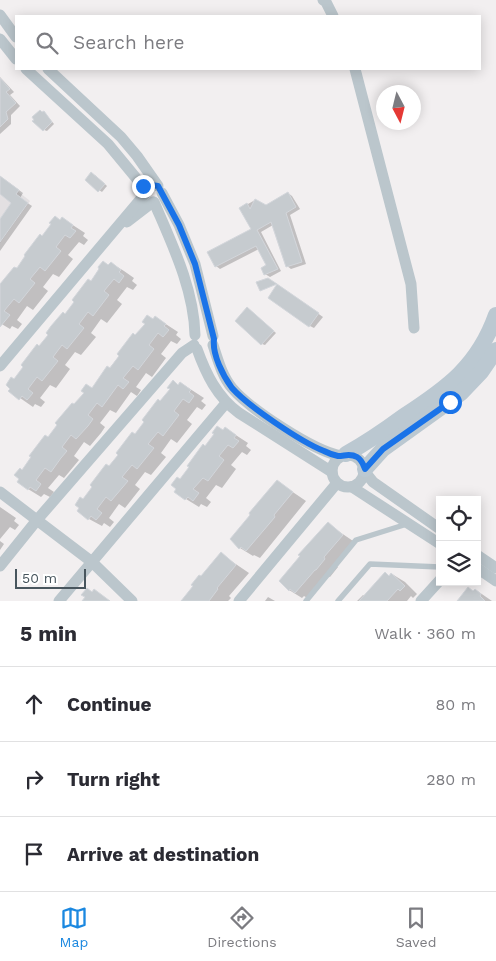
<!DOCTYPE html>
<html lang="en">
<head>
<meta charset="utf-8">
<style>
  :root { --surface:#fff; --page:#f7f7f7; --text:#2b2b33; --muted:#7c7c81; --line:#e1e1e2; --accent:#1b88e0 }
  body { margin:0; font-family:"Work Sans",sans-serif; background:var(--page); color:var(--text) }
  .controls { position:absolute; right:15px; bottom:15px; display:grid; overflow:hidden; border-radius:0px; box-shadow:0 2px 12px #0003 }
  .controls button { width:45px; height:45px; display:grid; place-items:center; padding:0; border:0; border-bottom:1px solid var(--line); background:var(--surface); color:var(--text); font:25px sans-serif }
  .compass { position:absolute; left:376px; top:85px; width:45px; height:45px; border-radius:50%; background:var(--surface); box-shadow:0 2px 12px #0003; rotate:173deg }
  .scale { position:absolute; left:15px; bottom:12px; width:71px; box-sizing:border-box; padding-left:5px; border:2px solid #48555d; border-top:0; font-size:14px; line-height:18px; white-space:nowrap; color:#48555d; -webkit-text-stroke:4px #fff; paint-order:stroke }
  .stop { position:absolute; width:15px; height:15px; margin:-11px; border:4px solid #1a73e8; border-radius:50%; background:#fff }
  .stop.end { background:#1a73e8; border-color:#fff; box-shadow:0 1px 5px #0008 }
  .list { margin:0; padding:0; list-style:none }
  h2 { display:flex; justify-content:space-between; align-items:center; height:65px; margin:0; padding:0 20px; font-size:21px }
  h2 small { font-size:16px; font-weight:400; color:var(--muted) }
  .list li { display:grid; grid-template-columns:32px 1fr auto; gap:15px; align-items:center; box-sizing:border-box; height:75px; padding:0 20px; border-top:1px solid var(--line) }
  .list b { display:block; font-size:19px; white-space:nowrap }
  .list em { font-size:16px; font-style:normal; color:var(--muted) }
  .icon { flex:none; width:28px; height:28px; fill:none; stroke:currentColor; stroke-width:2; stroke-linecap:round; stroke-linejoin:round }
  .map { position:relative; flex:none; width:496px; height:601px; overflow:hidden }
  .search { position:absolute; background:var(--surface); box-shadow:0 2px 12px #0003; left:15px; right:15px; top:15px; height:55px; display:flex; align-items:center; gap:12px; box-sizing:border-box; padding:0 18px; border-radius:0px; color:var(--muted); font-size:19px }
  .sheet { height:290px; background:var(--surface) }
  nav { display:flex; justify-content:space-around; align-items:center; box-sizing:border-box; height:70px; border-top:1px solid var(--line); background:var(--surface); font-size:14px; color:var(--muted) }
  nav a { display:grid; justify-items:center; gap:2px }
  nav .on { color:var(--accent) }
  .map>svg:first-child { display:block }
  .education { fill:#e3e0e2 }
  .shadow { fill:#0003 }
  .building { fill:#c6cbcf; stroke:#d3d6db }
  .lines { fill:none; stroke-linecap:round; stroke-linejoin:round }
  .lane { stroke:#bbc6cc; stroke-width:5.5 }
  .street { stroke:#bbc6cc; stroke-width:11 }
  .secondary { stroke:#bbc8d1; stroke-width:16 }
  .route { stroke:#1a73e8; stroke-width:6 }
</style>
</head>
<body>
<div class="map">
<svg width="496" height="601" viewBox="0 0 496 601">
  <rect width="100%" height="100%" fill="#f2eff0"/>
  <polygon class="education" points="0,177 30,201 0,243"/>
  <g class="shadow">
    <polygon points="0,77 14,92 10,95 20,106 11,115 11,124 0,134"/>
    <polygon points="44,112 54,124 47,131 44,130"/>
    <polygon points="95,175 107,186 102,192 99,190"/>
    <polygon points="0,176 23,193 20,198 32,206 0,251 0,221 13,202 0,193"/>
    <polygon points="288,193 292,196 300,209 290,215 306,264 291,269 287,266 273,225 261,232 281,271 270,277 265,274 267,266 259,249 220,269 216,266 252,230 241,208 255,200 266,206"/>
    <polygon points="62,218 85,233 83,236 88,240 84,245 79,242 68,255 73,259 59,277 53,274 43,287 48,291 33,310 27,306 17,320 22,324 18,329 12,326 10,329 0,323 0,286 17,270 43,238"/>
    <polygon points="103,262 109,265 111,263 124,271 134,278 132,281 137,285 133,290 127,287 117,300 122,304 107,323 101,319 91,333 96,337 81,355 75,352 65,365 70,369 56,388 50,385 40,398 45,402 41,407 35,404 33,407 10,391 14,380 91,282"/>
    <polygon points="282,288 323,317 314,328 310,326"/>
    <polygon points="250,310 276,333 265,345 262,344"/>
    <polygon points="155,317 178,332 176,335 181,339 177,344 171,341 161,354 166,358 152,377 146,373 136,387 141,390 137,396 131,392 116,413 110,410 100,423 105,427 101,433 90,446 84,442 74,456 79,460 64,478 59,475 48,488 54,492 50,497 44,494 41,497 28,489 23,471 74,406 93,389 135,336"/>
    <polygon points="181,383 204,398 201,401 206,405 202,410 197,407 187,420 192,424 177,443 171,439 161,453 166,457 151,475 145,472 135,485 140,489 125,508 119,504 109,518 114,522 110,527 104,523 102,526 89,519 83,500 161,402"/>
    <polygon points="225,428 248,443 246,446 251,450 247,455 242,452 231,465 236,469 222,488 216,485 206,498 211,502 207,507 201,504 199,507 186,499 180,480 206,447"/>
    <polygon points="278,482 306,501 260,558 254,555 253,556 240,548 232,539"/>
    <polygon points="0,507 16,518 14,521 19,525 15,530 10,527 0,539"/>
    <polygon points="328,524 356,543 336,566 338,567 330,577 328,576 309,599 304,596 302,598 289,590"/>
    <polygon points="0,541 4,544 0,550"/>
    <polygon points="221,554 249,573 229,596 231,598 228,601 182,601"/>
    <polygon points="385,574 390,576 392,574 405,582 417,594 413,598 411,596 407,601 357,601 363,595 365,596"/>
    <polygon points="476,590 492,601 458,601 474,592"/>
    <polygon points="268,597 275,601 265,601"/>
  </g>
  <g class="building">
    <polygon points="0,78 10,89 6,92 16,103 6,112 8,119 0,127"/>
    <polygon points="40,110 42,112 44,111 52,122 43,131 32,121 34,120 32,117"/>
    <polygon points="91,172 105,184 98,192 85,180"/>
    <polygon points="0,176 19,190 16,194 28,203 0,242 0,219 11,203 0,194"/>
    <polygon points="288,192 296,207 286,213 302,262 286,267 271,222 257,230 278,269 264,275 261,268 266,265 256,246 215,267 207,252 251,229 239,208 247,203 250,209 255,199 266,205"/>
    <polygon points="55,216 60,220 62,217 73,225 71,228 76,231 70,238 65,235 56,247 61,251 45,271 40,267 30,279 35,283 19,303 14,299 4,311 10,315 0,327 0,284 14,267 17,268 25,256 24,255 40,234 42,236 51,224 49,223"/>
    <polygon points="103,261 108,265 111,262 121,270 119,272 124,276 119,283 114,279 104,291 109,295 93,316 88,312 79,324 84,328 67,349 62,345 53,357 58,361 42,381 37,377 28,389 33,393 27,400 22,396 19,400 8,391 10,389 6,385 11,377 14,379 23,367 21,365 37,344 39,346 48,335 46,333 51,326 63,312 65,314 74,302 72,300 88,279 91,281 99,269 98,267"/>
    <polygon points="268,278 277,284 260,291 256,282"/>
    <polygon points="277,284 319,313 309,327 268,298"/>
    <polygon points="247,307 274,331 261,345 235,321"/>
    <polygon points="147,315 153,319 155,316 166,324 164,326 169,330 163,337 158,333 149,345 154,349 138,370 133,366 123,378 129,382 123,389 118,385 102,407 97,403 88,415 93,419 88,426 76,439 71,435 62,447 67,451 61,458 51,472 45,468 36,480 41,484 36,491 30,487 28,490 17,482 19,479 14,475 20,468 22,470 31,457 29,456 45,435 48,437 57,425 55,423 72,403 74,404 84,393 81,391 86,384 92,388 107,366 110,368 119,356 117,354 133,333 135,335 145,324 142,322"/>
    <polygon points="173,380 178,385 180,382 191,390 189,392 194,396 189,403 183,399 174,411 179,415 163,436 158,432 148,444 154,448 137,469 132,465 122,477 128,481 111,501 106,497 97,509 102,513 96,520 91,516 88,520 77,511 79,508 75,505 80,497 83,499 92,487 90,485 106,464 109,466 118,455 116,453 132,432 135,434 144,422 142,420 158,399 160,401 170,389 167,388"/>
    <polygon points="217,426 223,430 225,427 236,435 234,438 239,441 233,448 228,445 219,456 224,460 208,481 203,478 193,489 199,493 193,501 188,497 185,500 174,492 176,489 171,485 177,477 180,479 189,467 187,466 203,444 205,446 214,434 212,433"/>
    <polygon points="277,480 293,492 274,515 275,517 246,551 241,547 239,549 230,539 250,515 249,513"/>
    <polygon points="328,522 343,535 324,557 325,559 316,570 315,570 295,593 290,589 289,591 279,581 300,556 298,555"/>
    <polygon points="221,552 236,565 217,588 218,589 209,601 181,601 193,586 191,585 199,575 201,576"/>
    <polygon points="385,572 389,576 391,573 405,586 400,591 398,589 387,601 359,601"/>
    <polygon points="468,587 473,591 475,589 481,594 480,596 485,601 457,601"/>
    <polygon points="87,588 92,592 94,589 110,601 82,601 85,597 81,595"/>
  </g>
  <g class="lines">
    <g class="lane">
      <polyline points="306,601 356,540 407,524"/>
      <polyline points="338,601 370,564 440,567"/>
    </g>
    <g class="street">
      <polyline points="323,0 326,2 333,16"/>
      <polyline points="0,15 16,37"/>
      <polyline points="0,39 16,59"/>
      <polyline points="26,69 108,144 146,190"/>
      <polyline points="48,69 121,137 137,156 158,186"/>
      <polyline points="355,69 411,284 414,328"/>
      <polyline points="162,193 179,225 195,264 213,336"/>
      <path d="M154,202C172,244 194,289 195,335"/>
      <polyline points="127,222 153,202"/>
      <path d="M213,345C218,360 222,376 232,388C250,409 313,451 341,456"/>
      <path d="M197,349C206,374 217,397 239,413L332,472"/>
      <polyline points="0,366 145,194"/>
      <circle cx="348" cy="471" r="16"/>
      <polyline points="365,472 373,482 440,529"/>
      <polyline points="352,487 440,544"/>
      <polyline points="0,492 92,562 132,601"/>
      <polyline points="477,555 496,568"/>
      <polyline points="0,566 37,520 182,353 194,345"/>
      <polyline points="477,568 496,581"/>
      <polyline points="59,601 226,403"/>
      <polyline points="239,601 337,483"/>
      <polyline points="421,601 440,580"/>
    </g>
    <g class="secondary">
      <path d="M346,454C366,443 385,430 404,416C447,388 478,366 496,315"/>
      <polyline points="365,469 383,449 461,393 481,372 496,350"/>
    </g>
  </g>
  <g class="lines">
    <path class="route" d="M143,186L146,190L151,185L158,186L179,225L195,264L214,339C212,354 223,376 232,388C248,406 301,442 324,451C328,453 333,455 338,456C345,456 350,453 357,457C362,460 363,464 365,469L383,449L450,402"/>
  </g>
</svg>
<div class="controls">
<button><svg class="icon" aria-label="locate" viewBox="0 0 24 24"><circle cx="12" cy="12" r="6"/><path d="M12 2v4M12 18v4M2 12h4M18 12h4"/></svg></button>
<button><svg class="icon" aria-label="layers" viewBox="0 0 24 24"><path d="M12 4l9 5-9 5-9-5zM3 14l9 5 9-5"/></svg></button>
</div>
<svg class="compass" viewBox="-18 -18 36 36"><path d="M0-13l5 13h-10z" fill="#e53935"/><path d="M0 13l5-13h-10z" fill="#7c7c81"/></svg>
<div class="scale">50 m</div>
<div class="stop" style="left:450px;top:402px"></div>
<div class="stop end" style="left:143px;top:186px"></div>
<div class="search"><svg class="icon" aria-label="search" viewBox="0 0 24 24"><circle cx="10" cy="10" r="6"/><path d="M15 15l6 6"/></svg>Search here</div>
</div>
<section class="sheet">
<h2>5 min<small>Walk · 360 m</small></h2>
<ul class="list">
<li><svg class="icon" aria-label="ahead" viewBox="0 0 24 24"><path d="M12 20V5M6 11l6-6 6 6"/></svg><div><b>Continue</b></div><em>80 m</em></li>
<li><svg class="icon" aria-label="right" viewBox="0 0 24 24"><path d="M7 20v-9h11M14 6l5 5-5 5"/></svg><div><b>Turn right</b></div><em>280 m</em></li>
<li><svg class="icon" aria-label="arrive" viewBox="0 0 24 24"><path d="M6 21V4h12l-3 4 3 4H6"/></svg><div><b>Arrive at destination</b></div></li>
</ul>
</section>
<nav>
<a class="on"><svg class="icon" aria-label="map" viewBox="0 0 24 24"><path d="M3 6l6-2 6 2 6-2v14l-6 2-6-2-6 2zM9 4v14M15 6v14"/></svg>Map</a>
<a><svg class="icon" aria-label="directions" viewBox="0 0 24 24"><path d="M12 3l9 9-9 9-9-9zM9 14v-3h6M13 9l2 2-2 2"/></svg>Directions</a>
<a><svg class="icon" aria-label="saved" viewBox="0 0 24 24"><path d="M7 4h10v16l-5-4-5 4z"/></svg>Saved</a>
</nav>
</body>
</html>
